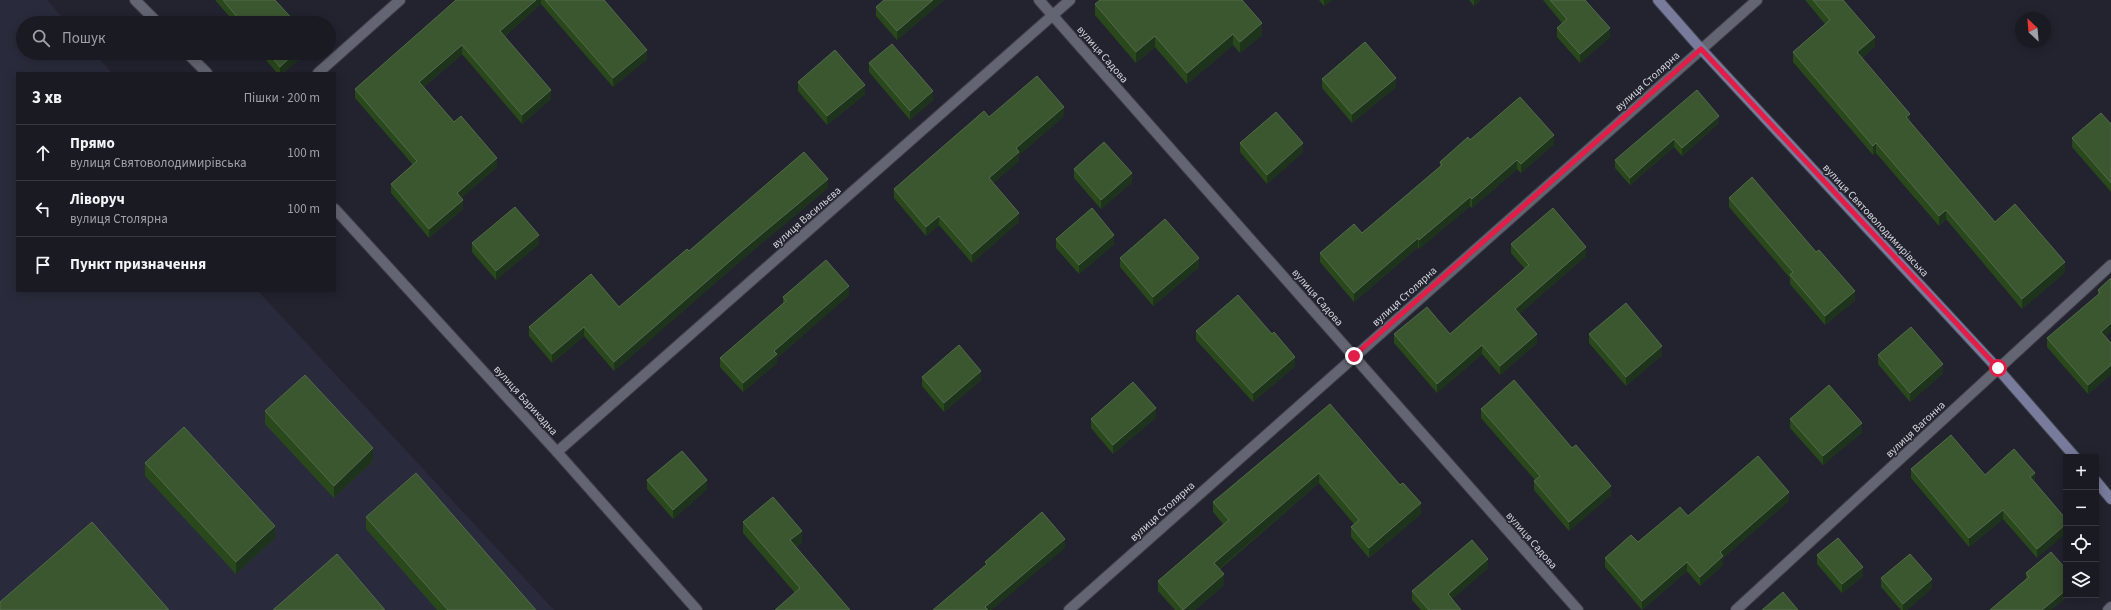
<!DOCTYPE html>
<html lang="uk">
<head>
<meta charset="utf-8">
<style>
  :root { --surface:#1a1a23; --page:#23232b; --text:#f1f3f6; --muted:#9fa1a6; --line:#383841 }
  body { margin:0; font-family:"Source Sans 3",sans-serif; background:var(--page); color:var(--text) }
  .controls { position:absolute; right:12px; bottom:12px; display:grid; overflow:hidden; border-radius:0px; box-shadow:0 2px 10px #0003 }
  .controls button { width:36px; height:36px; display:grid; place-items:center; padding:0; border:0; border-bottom:1px solid var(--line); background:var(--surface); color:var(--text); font:20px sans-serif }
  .compass { position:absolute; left:2015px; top:12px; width:36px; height:36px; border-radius:50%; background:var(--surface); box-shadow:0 2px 10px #0003; rotate:334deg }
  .stop { position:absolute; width:12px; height:12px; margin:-9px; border:3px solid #e11d48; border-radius:50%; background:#fff }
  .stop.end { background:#e11d48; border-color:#fff; box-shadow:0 1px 4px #0008 }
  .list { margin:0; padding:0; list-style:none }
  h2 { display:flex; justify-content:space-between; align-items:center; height:52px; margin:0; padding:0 16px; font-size:17px }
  h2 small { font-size:13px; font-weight:400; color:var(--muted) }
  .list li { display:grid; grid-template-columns:26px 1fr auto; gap:12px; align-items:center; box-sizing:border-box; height:56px; padding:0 16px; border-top:1px solid var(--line) }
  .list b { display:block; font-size:15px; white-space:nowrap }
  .list p { margin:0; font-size:13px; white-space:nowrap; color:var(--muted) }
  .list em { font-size:13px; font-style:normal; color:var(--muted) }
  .icon { flex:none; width:22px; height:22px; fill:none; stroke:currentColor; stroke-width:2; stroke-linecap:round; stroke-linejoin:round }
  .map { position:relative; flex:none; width:2111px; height:610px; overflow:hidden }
  .search { position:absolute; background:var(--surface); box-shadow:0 2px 10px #0003; left:16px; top:16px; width:320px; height:44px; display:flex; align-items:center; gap:10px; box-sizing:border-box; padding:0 14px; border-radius:22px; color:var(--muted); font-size:15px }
  .panel { position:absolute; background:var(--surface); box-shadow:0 2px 10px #0003; left:16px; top:72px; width:320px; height:220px; border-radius:0px }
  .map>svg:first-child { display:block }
  .built { fill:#292b3c }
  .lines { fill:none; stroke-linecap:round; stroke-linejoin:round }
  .street-casing { stroke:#3f404a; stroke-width:12 }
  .secondary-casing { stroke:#3f404a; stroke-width:12 }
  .street { stroke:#636572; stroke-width:10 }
  .secondary { stroke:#787b9b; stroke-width:10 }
  .wall { fill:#29481c }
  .shaded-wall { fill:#1e331b }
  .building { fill:#3b5730; stroke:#536b4b }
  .route { stroke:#e11d48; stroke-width:5 }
  .labels { text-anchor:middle; stroke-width:3; stroke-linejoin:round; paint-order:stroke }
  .street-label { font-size:11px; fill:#d4d5dd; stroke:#22232f }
</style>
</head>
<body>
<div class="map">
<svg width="2111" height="610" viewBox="0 0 2111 610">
  <rect width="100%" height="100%" fill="#22232f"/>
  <polygon class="built" points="0,0 47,0 67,23 23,23 23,53 94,53 112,73 17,73 17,291 258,291 554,610 0,610"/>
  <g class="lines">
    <defs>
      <g id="street">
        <polyline points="135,0 158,23"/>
        <polyline points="1039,0 1578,610"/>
        <polyline points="187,53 207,73"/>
        <polyline points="318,73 400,0"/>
        <polyline points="335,209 557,452 697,610"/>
        <polyline points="557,452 1070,0"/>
        <polyline points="1069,610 1757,0"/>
        <polyline points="1736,610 2111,265"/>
        <polyline points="2108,610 2111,607"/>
      </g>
      <g id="secondary">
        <polyline points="1658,0 1701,49 1998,369 2075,457"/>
        <polyline points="2096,481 2111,499"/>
      </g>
    </defs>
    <use href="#street" class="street-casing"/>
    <use href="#secondary" class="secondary-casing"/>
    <use href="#street" class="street"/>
    <use href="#secondary" class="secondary"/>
  </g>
  <g class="wall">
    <polygon points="215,0 275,0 296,23 235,23"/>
    <polygon points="456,0 604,0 647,59 613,87 541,4 505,36 551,99 522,124 462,54 424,87 454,122 497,167 461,198 463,209 429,238 391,193 391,184 413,165 355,98 355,89"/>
    <polygon points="944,0 897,40 876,16 876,7"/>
    <polygon points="1319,0 1332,0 1324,6"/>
    <polygon points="1469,0 1481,0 1474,6"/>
    <polygon points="1543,0 1585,0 1610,37 1580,63 1557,37 1557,28 1562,23"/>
    <polygon points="1805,0 1844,0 1875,46 1862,58 1910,122 1995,222 2065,272 2022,309 1946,219 1939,226 1876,153 1873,155 1793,62 1793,52 1825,24"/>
    <polygon points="1095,4 1262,35 1240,53 1233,45 1187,84 1155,47 1136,63 1095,15"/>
    <polygon points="260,53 306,53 283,73 277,73"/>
    <polygon points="869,63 933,100 910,120 869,72"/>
    <polygon points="1322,79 1396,87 1352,123 1322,88"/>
    <polygon points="798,82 865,94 827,125 798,91"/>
    <polygon points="1064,116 1019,155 1019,161 993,183 1019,222 972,263 939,225 926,236 894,198 894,189 989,117"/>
    <polygon points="1719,123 1682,156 1674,147 1630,185 1615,168 1615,160"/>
    <polygon points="2111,124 2111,192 2072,147 2072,138"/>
    <polygon points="1470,140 1554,144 1521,173 1517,169 1472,208 1470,206 1419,249 1418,247 1354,302 1320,262 1320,253 1362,233 1440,167 1440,162"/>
    <polygon points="1240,143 1303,152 1267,184 1240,152"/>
    <polygon points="1074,169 1132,182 1101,209 1074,178"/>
    <polygon points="828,188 745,257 614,371 584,336 552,363 529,336 529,327 619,307 689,251"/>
    <polygon points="1729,198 1855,300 1825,325 1790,284 1790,278 1729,207"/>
    <polygon points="1056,239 1114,244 1079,274 1056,248"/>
    <polygon points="472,243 539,244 496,280 472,252"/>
    <polygon points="1511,244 1586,256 1519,314 1537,343 1500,375 1482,354 1437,393 1394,343 1394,334 1450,334 1525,269 1511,253"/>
    <polygon points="1120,258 1199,267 1153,306 1120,267"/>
    <polygon points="2111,278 2106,337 2111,343 2111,374 2088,394 2047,347 2047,338 2098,295 2098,290"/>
    <polygon points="849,295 777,358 777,363 743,392 720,367 720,358 783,304 783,297"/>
    <polygon points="1196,331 1295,366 1253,402 1196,340"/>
    <polygon points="1589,334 1662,355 1626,386 1589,343"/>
    <polygon points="1878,355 1943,373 1910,402 1878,364"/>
    <polygon points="922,377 981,380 944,412 922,386"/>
    <polygon points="1330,404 1421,514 1369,558 1351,537 1351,527 1354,524 1319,483 1220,569 1224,585 1195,610 1175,610 1158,591 1158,581 1223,524 1213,512 1213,502"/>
    <polygon points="1481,409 1572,448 1611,495 1569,531 1534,490 1534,481 1535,480 1481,418"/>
    <polygon points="265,411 373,461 334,498 265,424"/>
    <polygon points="1156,417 1113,454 1091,428 1091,419"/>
    <polygon points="1790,419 1862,432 1823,465 1790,428"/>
    <polygon points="145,463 275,538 236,574 145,476"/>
    <polygon points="1911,469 1985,475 2035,482 2066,519 2037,558 2003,519 1969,547 1911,478"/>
    <polygon points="647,480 707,489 673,519 647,489"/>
    <polygon points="1789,501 1723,558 1723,565 1700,586 1687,571 1642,610 1605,567 1605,558 1638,542 1688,516"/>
    <polygon points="366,517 536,610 437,610 366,529"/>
    <polygon points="743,522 802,542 796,547 850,610 795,593 743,533"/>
    <polygon points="1817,555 1863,576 1842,593 1817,564"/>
    <polygon points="1488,568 1452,599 1461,610 1421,610 1412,600 1412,591"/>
    <polygon points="2026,573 2069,595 2051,610 1990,610 2026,579"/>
    <polygon points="1881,578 1932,588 1907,610 1901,610 1881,587"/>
  </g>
  <g class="shaded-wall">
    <polygon points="536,0 541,0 541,4 500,40 500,31"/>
    <polygon points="933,0 944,0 897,40 897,31"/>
    <polygon points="1324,0 1332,0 1324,6"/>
    <polygon points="1474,0 1481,0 1474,6"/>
    <polygon points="1262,23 1262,35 1240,53 1240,42"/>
    <polygon points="1610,28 1610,37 1580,63 1580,54"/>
    <polygon points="1233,34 1233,45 1187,84 1187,73"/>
    <polygon points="1155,36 1155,47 1136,63 1136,52"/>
    <polygon points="1875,37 1875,46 1857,62 1857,52"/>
    <polygon points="462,45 462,54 419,91 419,82"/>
    <polygon points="647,50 647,59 613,87 613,78"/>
    <polygon points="295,53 306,53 283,73 280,73 280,67"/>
    <polygon points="1396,78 1396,87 1352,123 1352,114"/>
    <polygon points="865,85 865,94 827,125 827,116"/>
    <polygon points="551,90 551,99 522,124 522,115"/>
    <polygon points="933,91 933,100 910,120 910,111"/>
    <polygon points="1064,107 1064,116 1019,155 1019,161 989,187 989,178 1016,148"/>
    <polygon points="1910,114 1910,124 1906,117"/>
    <polygon points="1719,116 1719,123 1682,156 1682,148"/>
    <polygon points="1554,135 1554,144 1521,173 1521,164"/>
    <polygon points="1674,139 1674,147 1630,185 1630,178"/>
    <polygon points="1303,143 1303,152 1267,184 1267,175"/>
    <polygon points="1876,143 1876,153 1873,155 1873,146"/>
    <polygon points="497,158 497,167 457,202 457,193"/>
    <polygon points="1517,160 1517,169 1472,208 1472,199"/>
    <polygon points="1132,173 1132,182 1101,209 1101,200"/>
    <polygon points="828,179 828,188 745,257 614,371 614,362 745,248"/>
    <polygon points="1470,197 1470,206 1419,249 1419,240"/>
    <polygon points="463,200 463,209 429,238 429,229"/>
    <polygon points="1946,210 1946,219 1939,226 1939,216"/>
    <polygon points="1019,213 1019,222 972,263 972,254"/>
    <polygon points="939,216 939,225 926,236 926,227"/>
    <polygon points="539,235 539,244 496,280 496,271"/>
    <polygon points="1114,235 1114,244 1079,274 1079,265"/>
    <polygon points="1418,238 1418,247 1354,302 1354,293"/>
    <polygon points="1586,247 1586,256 1515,318 1515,309"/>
    <polygon points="1199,258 1199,267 1153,306 1153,297"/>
    <polygon points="2065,262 2065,272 2022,309 2022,299"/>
    <polygon points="849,286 849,295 777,358 777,363 743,392 743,383 774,351"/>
    <polygon points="1855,291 1855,300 1825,325 1825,316"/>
    <polygon points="2111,323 2111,332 2101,341 2101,332"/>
    <polygon points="584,327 584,336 552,363 552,354"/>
    <polygon points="1537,334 1537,343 1500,375 1500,366"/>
    <polygon points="1482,345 1482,354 1437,393 1437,384"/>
    <polygon points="1662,346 1662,355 1626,386 1626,377"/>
    <polygon points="1295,357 1295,366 1253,402 1253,393"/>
    <polygon points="1943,364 1943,373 1910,402 1910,393"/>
    <polygon points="2111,365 2111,374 2088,394 2088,385"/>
    <polygon points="981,371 981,380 944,412 944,403"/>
    <polygon points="1156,408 1156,417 1113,454 1113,445"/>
    <polygon points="1862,423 1862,432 1823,465 1823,456"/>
    <polygon points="373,448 373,461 334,498 334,486"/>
    <polygon points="1319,473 1319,483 1214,573 1214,563"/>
    <polygon points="2035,473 2035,482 2030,477"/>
    <polygon points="707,480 707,489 673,519 673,510"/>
    <polygon points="1611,486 1611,495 1569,531 1569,522"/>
    <polygon points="1789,492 1789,501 1723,558 1723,565 1700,586 1700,577 1720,552"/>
    <polygon points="1421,503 1421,514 1369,558 1369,548"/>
    <polygon points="2003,510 2003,519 1969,547 1969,538"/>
    <polygon points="2066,524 2066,533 2037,558 2037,549"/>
    <polygon points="275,526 275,538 236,574 236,562"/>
    <polygon points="802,531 802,542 790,551 790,540"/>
    <polygon points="1065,539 1065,548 992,610 985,610 985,607"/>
    <polygon points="1488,559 1488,568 1448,603 1448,594"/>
    <polygon points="1687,562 1687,571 1642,610 1642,601"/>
    <polygon points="1863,567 1863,576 1842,593 1842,584"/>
    <polygon points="1224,574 1224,585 1195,610 1183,610"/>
    <polygon points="1932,579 1932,588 1907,610 1903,610 1903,604"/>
    <polygon points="2066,590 2066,595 2069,595 2051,610 2042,610"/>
  </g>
  <g class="building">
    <polygon points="223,0 275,0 296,23 242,23"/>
    <polygon points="456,0 536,0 500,31 551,90 522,115 462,45 419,82 454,122 461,116 497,158 457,193 463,200 429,229 391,184 417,161 355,89"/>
    <polygon points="545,0 604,0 647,50 613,78"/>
    <polygon points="884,0 933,0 897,31 876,7"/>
    <polygon points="1100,0 1242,0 1262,23 1240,42 1233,34 1187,73 1155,36 1136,52 1095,4"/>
    <polygon points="1550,0 1585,0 1610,28 1580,54 1557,28 1567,19"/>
    <polygon points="1813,0 1843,0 1875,37 1857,52 1910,114 1906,117 1995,222 2015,204 2065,262 2022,299 1946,210 1939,216 1876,143 1873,146 1793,52 1830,20"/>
    <polygon points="1365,42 1396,78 1352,114 1322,79"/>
    <polygon points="892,44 933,91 910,111 869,63"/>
    <polygon points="835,50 865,85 827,116 798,82"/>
    <polygon points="268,53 295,53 280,67"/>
    <polygon points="1037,76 1064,107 1016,148 1019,152 989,178 1019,213 972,254 939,216 926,227 894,189 984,111 989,117"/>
    <polygon points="1697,90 1719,116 1682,148 1674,139 1630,178 1615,160"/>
    <polygon points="1520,97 1554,135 1521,164 1517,160 1472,199 1470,197 1419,240 1418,238 1354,293 1320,253 1354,224 1362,233 1442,165 1440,162 1468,137 1470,140"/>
    <polygon points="1276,112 1303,143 1267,175 1240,143"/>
    <polygon points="2101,113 2111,124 2111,183 2072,138"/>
    <polygon points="1104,142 1132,173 1101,200 1074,169"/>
    <polygon points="804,152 828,179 745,248 614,362 584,327 552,354 529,327 591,274 619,307 687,249 689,251"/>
    <polygon points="1752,177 1816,252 1819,250 1855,291 1825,316 1790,275 1793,272 1729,198"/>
    <polygon points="515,207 539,235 496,271 472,243"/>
    <polygon points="1092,208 1114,235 1079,265 1056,239"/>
    <polygon points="1553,208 1586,247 1515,309 1537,334 1500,366 1482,345 1437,384 1394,334 1427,307 1450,334 1529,265 1511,244"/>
    <polygon points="1165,219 1199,258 1153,297 1120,258"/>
    <polygon points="826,260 849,286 774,351 777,354 743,383 720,358 786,301 783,297"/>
    <polygon points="2111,278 2111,323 2101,332 2111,343 2111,365 2088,385 2047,338 2100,293 2098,290"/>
    <polygon points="1238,295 1272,334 1274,332 1295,357 1253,393 1196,331"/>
    <polygon points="1626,303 1662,346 1626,377 1589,334"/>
    <polygon points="1911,327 1943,364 1910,393 1878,355"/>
    <polygon points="959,345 981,371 944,403 922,377"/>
    <polygon points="305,375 373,448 334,486 265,411"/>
    <polygon points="1514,380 1572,448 1576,445 1611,486 1569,522 1534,481 1540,476 1481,409"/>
    <polygon points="1133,382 1156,408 1113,445 1091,419"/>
    <polygon points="1829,385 1862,423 1823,456 1790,419"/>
    <polygon points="1330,404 1400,485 1403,483 1421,503 1369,548 1351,527 1359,520 1319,473 1214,563 1224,574 1183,610 1158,581 1229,520 1213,502"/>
    <polygon points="184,427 275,526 236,562 145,463"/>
    <polygon points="1951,435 1985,475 2014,449 2035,473 2030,477 2066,519 2066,524 2037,549 2003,510 1969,538 1911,469"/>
    <polygon points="682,451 707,480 673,510 647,480"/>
    <polygon points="1758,456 1789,492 1720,552 1723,556 1700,577 1687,562 1642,601 1605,558 1631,535 1638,542 1680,507 1688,516"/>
    <polygon points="416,473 536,610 448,610 366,517"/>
    <polygon points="773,497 802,531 790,540 850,610 775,610 800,588 743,522"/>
    <polygon points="1042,512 1065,539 985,607 988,610 933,610 987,564 985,562"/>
    <polygon points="92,522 169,610 0,610 0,602"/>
    <polygon points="1838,538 1863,567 1842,584 1817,555"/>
    <polygon points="1472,540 1488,559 1448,594 1461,610 1429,610 1412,591"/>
    <polygon points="2051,552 2066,569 2066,590 2042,610 1990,610 2029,577 2026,573"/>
    <polygon points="337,554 385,610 273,610"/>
    <polygon points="1910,554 1932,579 1903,604 1881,578"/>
    <polygon points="1783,592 1798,610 1762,610"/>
  </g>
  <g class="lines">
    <polyline class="route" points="1354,356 1701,49 1998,368"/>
  </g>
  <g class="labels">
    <g class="street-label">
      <text transform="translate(1103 54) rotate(49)" y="4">вулиця Садова</text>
      <text transform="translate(1647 81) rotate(-42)" y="4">вулиця Столярна</text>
      <text transform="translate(806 217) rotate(-41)" y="4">вулиця Васильєва</text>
      <text transform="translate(1876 220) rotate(47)" y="4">вулиця Святоволодимирівська</text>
      <text transform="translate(1404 296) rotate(-42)" y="4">вулиця Столярна</text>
      <text transform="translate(1318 297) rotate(49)" y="4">вулиця Садова</text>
      <text transform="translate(526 400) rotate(48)" y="4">вулиця Барикадна</text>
      <text transform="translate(1915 429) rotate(-43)" y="4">вулиця Вагонна</text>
      <text transform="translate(1162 511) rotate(-42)" y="4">вулиця Столярна</text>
      <text transform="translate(1532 540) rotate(49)" y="4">вулиця Садова</text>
    </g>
  </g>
</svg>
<div class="controls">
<button>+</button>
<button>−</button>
<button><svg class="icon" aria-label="locate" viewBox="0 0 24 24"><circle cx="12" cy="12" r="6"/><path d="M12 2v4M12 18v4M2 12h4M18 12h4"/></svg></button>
<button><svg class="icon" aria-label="layers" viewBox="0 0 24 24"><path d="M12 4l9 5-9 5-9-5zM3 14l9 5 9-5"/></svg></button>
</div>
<svg class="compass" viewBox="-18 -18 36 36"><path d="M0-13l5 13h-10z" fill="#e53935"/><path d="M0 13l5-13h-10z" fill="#9fa1a6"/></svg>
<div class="stop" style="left:1998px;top:368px"></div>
<div class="stop end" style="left:1354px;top:356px"></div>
<div class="search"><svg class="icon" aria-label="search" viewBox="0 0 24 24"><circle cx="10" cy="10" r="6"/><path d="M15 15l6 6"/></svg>Пошук</div>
<section class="panel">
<h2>3 хв<small>Пішки · 200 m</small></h2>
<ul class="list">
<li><svg class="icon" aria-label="ahead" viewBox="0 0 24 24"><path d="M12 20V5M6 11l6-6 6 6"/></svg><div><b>Прямо</b><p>вулиця Святоволодимирівська</p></div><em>100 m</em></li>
<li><svg class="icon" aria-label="left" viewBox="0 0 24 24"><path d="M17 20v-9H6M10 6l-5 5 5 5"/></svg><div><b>Ліворуч</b><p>вулиця Столярна</p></div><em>100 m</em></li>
<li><svg class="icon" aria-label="arrive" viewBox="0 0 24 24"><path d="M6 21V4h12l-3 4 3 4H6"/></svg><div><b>Пункт призначення</b></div></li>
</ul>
</section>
</div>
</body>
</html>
